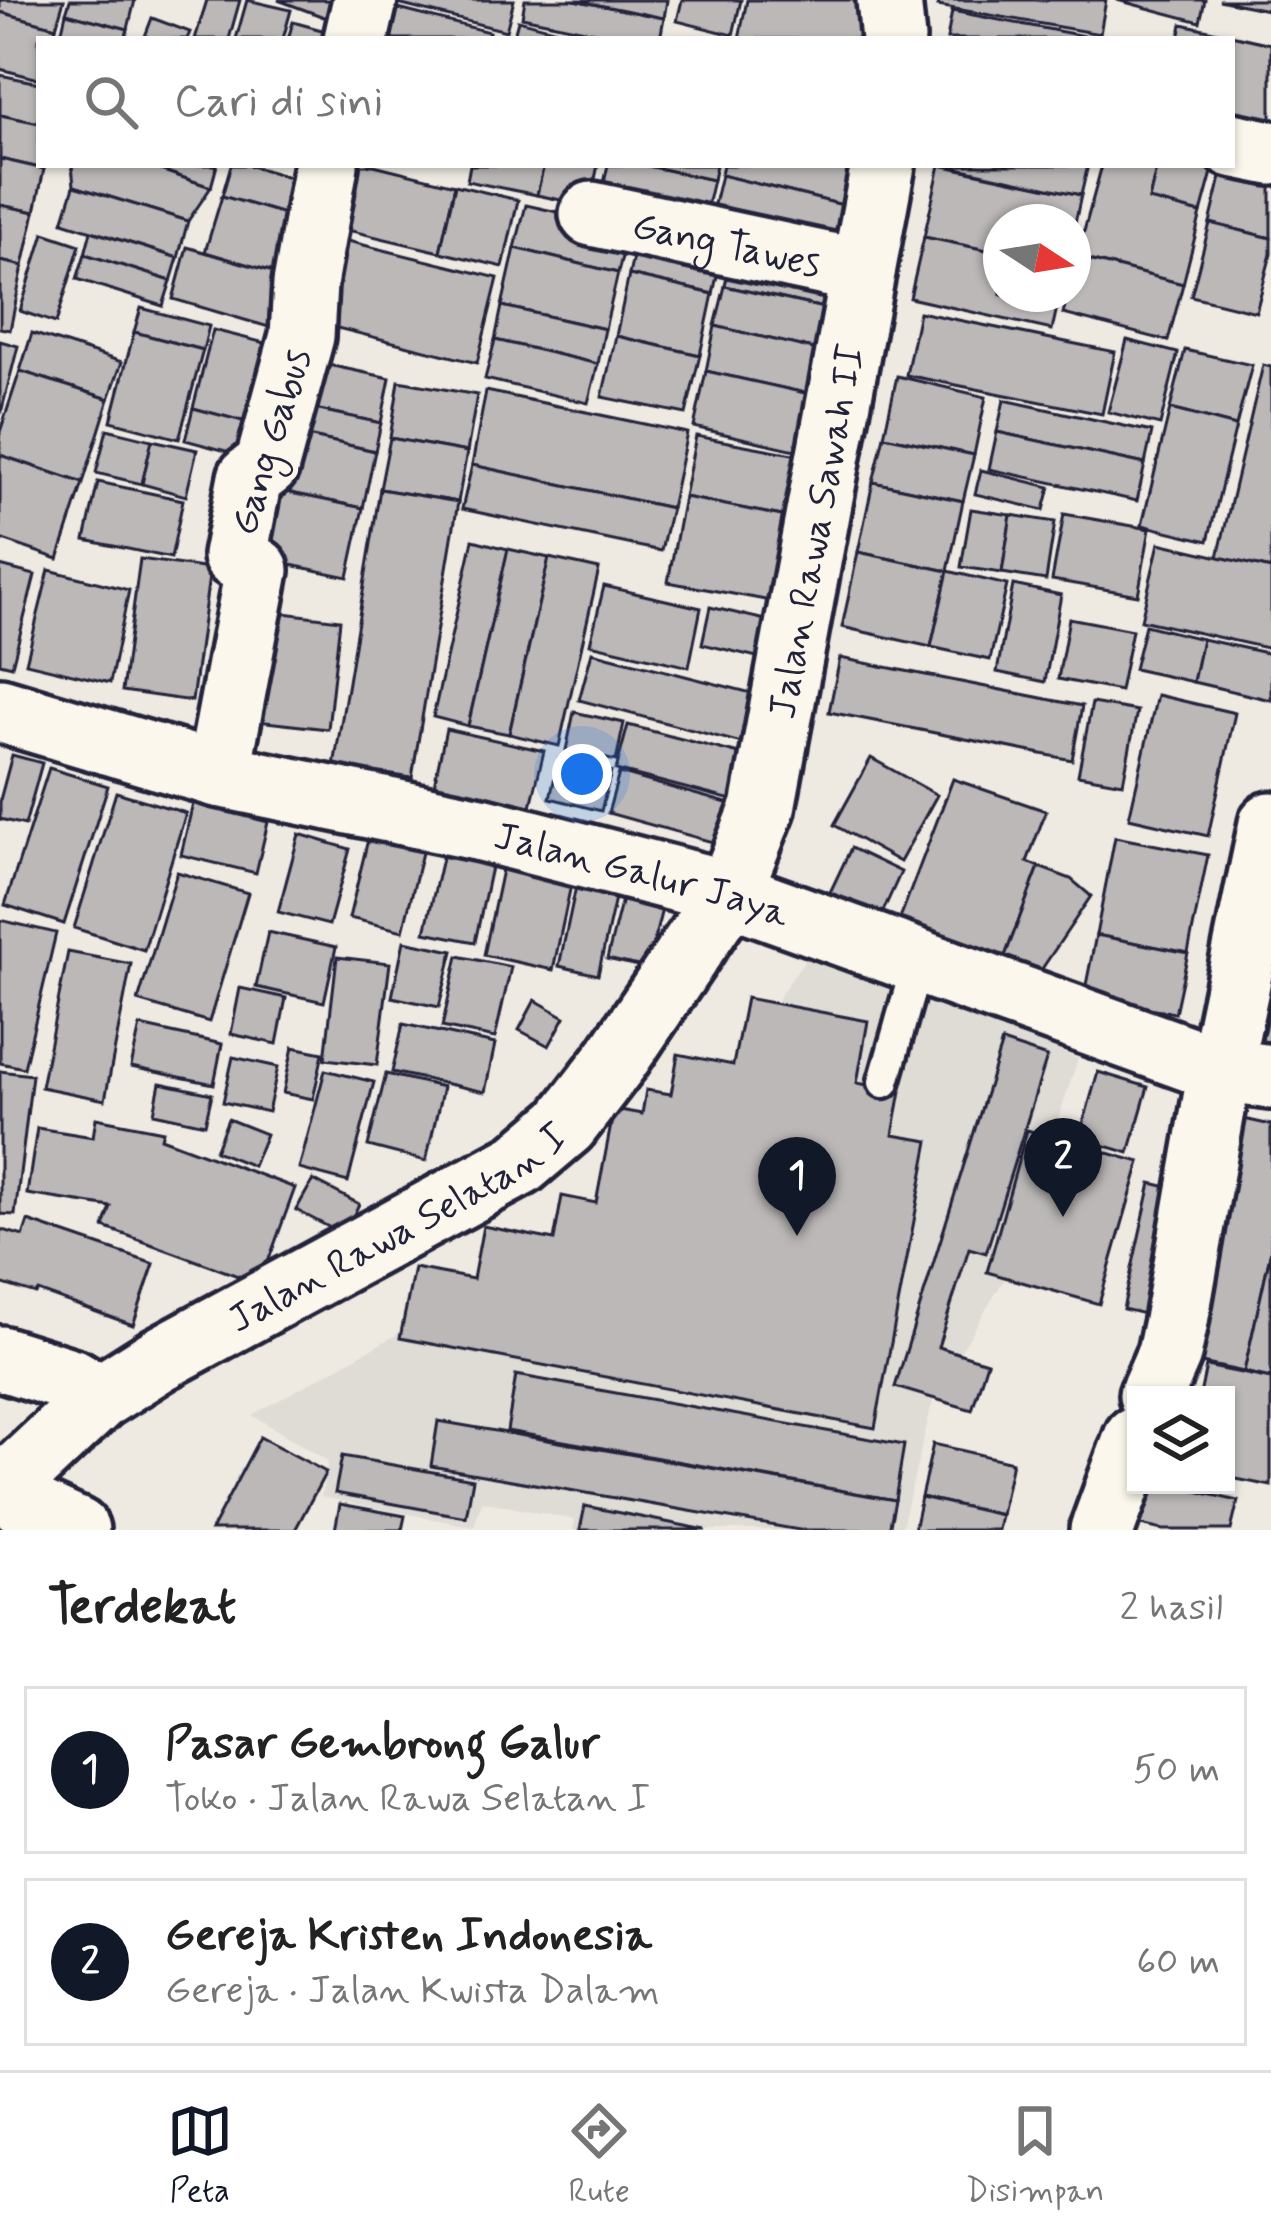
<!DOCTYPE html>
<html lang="id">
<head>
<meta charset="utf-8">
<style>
  :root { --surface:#fff; --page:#f6f6f6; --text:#222; --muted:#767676; --line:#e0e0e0; --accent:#111827 }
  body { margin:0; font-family:Mynerve,sans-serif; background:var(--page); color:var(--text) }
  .controls { position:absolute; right:36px; bottom:36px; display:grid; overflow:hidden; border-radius:0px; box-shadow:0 3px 9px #0004 }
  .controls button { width:108px; height:108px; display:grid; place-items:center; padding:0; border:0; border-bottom:3px solid var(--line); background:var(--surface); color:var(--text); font:60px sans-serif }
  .compass { position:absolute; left:983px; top:204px; width:108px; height:108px; border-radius:50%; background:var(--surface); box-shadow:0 3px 9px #0004; rotate:102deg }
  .you { position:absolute; left:582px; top:774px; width:42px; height:42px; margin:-30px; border:9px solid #fff; border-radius:50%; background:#1a73e8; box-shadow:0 0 0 18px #1a73e833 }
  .badge { display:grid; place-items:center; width:78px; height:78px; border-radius:50%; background:var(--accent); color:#fff; font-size:39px; font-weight:700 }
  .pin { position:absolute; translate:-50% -99px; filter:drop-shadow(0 3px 6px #0008) }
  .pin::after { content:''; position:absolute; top:63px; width:42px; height:36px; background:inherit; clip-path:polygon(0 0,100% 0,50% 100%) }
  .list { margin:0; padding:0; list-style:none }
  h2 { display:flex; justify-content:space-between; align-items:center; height:156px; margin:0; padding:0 48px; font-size:51px }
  h2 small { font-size:39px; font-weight:400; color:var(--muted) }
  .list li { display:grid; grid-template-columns:78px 1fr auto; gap:36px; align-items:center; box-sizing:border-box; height:168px; margin:0 24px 24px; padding:0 24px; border:3px solid var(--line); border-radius:0px }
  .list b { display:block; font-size:45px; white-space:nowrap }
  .list p { margin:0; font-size:39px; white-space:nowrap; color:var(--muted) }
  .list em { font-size:39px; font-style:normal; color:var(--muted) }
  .icon { flex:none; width:66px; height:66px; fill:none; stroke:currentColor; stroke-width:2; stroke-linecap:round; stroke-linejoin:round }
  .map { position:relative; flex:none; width:1271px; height:1530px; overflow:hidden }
  .search { position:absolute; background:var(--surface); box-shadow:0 3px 9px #0004; left:36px; right:36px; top:36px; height:132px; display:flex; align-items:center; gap:30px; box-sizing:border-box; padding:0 42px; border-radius:0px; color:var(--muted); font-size:45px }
  .sheet { height:540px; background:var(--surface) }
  nav { display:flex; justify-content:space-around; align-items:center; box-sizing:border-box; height:168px; border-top:3px solid var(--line); background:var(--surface); font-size:33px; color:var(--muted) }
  nav a { display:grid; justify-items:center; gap:6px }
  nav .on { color:var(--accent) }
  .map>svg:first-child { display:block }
  .built { fill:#dfdbd5 }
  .building { fill:#bcb8b8; stroke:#22223b; stroke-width:3 }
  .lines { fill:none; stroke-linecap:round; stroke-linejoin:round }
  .service-casing { stroke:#22223b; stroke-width:39 }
  .minor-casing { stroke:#22223b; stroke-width:72 }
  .service { stroke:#fbf7ec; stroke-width:30 }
  .minor { stroke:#fbf7ec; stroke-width:63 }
  .labels { text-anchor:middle; stroke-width:10; stroke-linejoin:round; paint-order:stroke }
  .street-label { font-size:39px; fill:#22223b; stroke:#fbf7ec }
</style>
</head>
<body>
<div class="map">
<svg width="1271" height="1530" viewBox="0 0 1271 1530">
  <rect width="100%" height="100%" fill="#eeeae2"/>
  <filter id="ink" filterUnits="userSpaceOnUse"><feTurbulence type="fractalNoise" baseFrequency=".00833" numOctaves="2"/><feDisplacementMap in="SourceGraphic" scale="24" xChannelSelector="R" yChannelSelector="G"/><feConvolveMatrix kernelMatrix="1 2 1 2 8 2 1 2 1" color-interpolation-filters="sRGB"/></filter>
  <g filter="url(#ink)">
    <polygon class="built" points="816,943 1078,1059 1008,1273 934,1396 901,1530 573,1530 575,1520 482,1501 474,1527 321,1497 328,1461 252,1415 640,1199"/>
    <g class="building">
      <polygon points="0,0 64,0 56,27 0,12"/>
      <polygon points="70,0 135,0 128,29 66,13"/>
      <polygon points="207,0 240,0 229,39 195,39"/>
      <polygon points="247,0 291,10 283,39 236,39"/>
      <polygon points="278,0 352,0 343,24"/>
      <polygon points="382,0 514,0 506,31"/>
      <polygon points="525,0 574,0 664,18 660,39 628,39 522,17"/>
      <polygon points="574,0 667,0 664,18"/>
      <polygon points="682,0 741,0 733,35 677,21"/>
      <polygon points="747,0 864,0 863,39 739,39"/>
      <polygon points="940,0 1106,0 1100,34 938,6"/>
      <polygon points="1117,0 1205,0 1200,22"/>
      <polygon points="1219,0 1269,0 1267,10"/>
      <polygon points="367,1 489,32 487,39 382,39"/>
      <polygon points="952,11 1100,39 947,39"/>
      <polygon points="0,12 56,27 53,39 39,39 39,79 0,69"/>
      <polygon points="66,13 128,29 125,39 60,39"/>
      <polygon points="152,18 190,32 187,39 144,39"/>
      <polygon points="518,20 591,39 513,39"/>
      <polygon points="293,22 347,37 347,39 288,39"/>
      <polygon points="1182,24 1271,44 1271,147 1232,139 1232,39 1179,39"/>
      <polygon points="0,75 39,83 39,123 0,115"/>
      <polygon points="0,115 39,123 39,165 45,165 44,169 0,159"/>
      <polygon points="0,159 44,169 35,212 0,205"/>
      <polygon points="72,165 146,165 211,187 188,221 74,186"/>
      <polygon points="146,165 217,165 211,187"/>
      <polygon points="231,165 248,165 320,186 311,222 222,196"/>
      <polygon points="339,165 374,165 455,185 440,252 326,225"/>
      <polygon points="470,165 544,165 537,195 467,181"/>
      <polygon points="544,165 598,165 589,206 537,195"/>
      <polygon points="608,165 644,165 713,180 701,232 598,210"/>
      <polygon points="644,165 716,165 713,180"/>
      <polygon points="723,165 854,165 847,206 721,175"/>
      <polygon points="940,165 1081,195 1073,233 1073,222 1001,222 1001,253 924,237"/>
      <polygon points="944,165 1088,165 1081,195"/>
      <polygon points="1102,165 1157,165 1149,200 1201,213 1183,284 1077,257"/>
      <polygon points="1157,165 1214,165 1201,213 1149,200"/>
      <polygon points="1224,165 1271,169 1271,238 1210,223"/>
      <polygon points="721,175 847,206 838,259 708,229"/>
      <polygon points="455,185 518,200 503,267 440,252"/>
      <polygon points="74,186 188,221 178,258 63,222"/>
      <polygon points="222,196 311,222 294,278 205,252"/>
      <polygon points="0,205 35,212 23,266 0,261"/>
      <polygon points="526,205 629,228 618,273 515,248"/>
      <polygon points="1210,223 1271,238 1271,254 1256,312 1191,296"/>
      <polygon points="639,229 723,248 713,294 629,275"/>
      <polygon points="91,231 178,258 171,281 85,254"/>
      <polygon points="44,233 80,245 56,323 20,311"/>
      <polygon points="327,236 498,278 477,363 305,320"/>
      <polygon points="924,237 1001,253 1001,294 1060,294 1052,330 910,298"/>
      <polygon points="187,247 294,278 279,330 173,299"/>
      <polygon points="515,248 618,273 605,329 502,306"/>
      <polygon points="732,253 835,275 828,309 725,286"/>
      <polygon points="85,254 171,281 163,306 77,279"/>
      <polygon points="1077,257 1183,284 1168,341 1063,314 1068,294 1073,294"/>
      <polygon points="0,261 23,266 10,330 0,328"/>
      <polygon points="629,275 713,294 700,355 616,336"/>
      <polygon points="725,286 828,309 822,351 715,326"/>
      <polygon points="502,306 605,329 598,364 495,340"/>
      <polygon points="141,308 209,326 203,350 134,332"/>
      <polygon points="919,312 1115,352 1102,414 906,375"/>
      <polygon points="715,326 822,351 814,395 706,371"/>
      <polygon points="213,330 293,350 273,429 193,408"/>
      <polygon points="134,332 203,350 179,439 111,421"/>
      <polygon points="32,333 122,362 109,399 20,371"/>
      <polygon points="616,336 700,355 686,414 602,397"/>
      <polygon points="495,340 598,364 588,403 485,379"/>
      <polygon points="1127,340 1178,353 1160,425 1108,412"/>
      <polygon points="0,341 18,346 1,413 0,413"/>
      <polygon points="1185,350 1252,365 1236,426 1170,409"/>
      <polygon points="304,360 390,378 381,423 295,405"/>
      <polygon points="1263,365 1271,367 1271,569 1218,557"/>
      <polygon points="20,371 109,399 83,483 0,455 0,432"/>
      <polygon points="706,371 814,395 804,452 694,427"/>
      <polygon points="897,376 986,397 974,455 884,436"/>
      <polygon points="399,381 477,395 467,452 390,438"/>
      <polygon points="486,391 687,433 671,508 472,465"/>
      <polygon points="1004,400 1152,432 1145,464 997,432"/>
      <polygon points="295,405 381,423 375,451 289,432"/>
      <polygon points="193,408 273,429 263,461 185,440"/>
      <polygon points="1170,409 1236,426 1208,541 1142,525"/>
      <polygon points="107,429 152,440 142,484 96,473"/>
      <polygon points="289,432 375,451 363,508 276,490"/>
      <polygon points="997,432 1145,464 1137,501 989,469"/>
      <polygon points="696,436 798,455 787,517 684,497"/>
      <polygon points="884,436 974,455 963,501 873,482"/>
      <polygon points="390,438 467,452 458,502 380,489"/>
      <polygon points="152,440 197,450 186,496 142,484"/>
      <polygon points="0,455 83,483 58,559 0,539"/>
      <polygon points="472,465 671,508 661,551 462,509"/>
      <polygon points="981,470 1050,487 1044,510 975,494"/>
      <polygon points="98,482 183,500 171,558 85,540"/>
      <polygon points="873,482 963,501 948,571 858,552"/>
      <polygon points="380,489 458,502 412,778 334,766"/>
      <polygon points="276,490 363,508 348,577 262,559"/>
      <polygon points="684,497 787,517 771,601 668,582"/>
      <polygon points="971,509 1011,515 1002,573 961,567"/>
      <polygon points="1064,514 1150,529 1138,595 1052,580"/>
      <polygon points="1011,515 1055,522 1046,580 1002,573"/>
      <polygon points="473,540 508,549 468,726 433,717"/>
      <polygon points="1159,543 1271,569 1271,649 1141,620"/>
      <polygon points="508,549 549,558 509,734 468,726"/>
      <polygon points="858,552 948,571 931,647 842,627"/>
      <polygon points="549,558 599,569 559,746 509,734"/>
      <polygon points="140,559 210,569 192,701 122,691"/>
      <polygon points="0,566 35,575 12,666 0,663"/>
      <polygon points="49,570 129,590 110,683 26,663"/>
      <polygon points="948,571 1007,585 990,660 931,647"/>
      <polygon points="1013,585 1061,595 1045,682 997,672"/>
      <polygon points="604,586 701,608 689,667 590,644"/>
      <polygon points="710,607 770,621 761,658 702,644"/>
      <polygon points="260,610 340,620 328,729 248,720"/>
      <polygon points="1069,618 1132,630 1120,691 1058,679"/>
      <polygon points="1145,625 1202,639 1193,682 1134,669"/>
      <polygon points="1202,639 1271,654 1271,700 1193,682"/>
      <polygon points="592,652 775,699 764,749 579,700"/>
      <polygon points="840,658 1082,706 1072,760 829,712"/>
      <polygon points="1157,695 1235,713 1208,836 1129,818"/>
      <polygon points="1092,703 1137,711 1123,783 1078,775"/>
      <polygon points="574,712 624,723 616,761 566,750"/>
      <polygon points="628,725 751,757 739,802 616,770"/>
      <polygon points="446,729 544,751 531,806 434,785"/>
      <polygon points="12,755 42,763 25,825 0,819 0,800"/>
      <polygon points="871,758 937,795 900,862 834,825"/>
      <polygon points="559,759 611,772 601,811 550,798"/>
      <polygon points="49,768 108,786 64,924 5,905"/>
      <polygon points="619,773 734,805 723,845 608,813"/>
      <polygon points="953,779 1046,811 1027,862 1039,867 999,972 894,934"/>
      <polygon points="116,792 186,813 144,950 74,928"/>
      <polygon points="193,803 268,822 256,873 181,855"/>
      <polygon points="370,831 424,844 403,931 349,918"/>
      <polygon points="299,834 350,849 329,925 278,912"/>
      <polygon points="1115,837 1208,855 1188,953 1096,935"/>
      <polygon points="446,841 494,853 475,942 425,932"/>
      <polygon points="851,848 901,872 875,929 824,905"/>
      <polygon points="503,865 572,880 553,970 484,955"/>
      <polygon points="1039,867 1071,879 1091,896 1031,985 999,972"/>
      <polygon points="177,872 248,893 209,1022 138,1001"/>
      <polygon points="578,877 618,885 598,975 559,966"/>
      <polygon points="622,899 662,909 647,968 607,959"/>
      <polygon points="0,920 56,933 24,1068 0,1063"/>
      <polygon points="268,932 336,947 324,1002 256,987"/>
      <polygon points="1096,935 1188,953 1175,1013 1084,995"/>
      <polygon points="404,941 453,951 439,1007 392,997"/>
      <polygon points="68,952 131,964 105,1100 41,1087"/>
      <polygon points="458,956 511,967 495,1038 442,1027"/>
      <polygon points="337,957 390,963 377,1065 325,1059"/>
      <polygon points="240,988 286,998 277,1044 231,1034"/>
      <polygon points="746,998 868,1021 857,1083 901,1091 893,1135 929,1141 875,1428 400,1338 414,1268 473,1279 483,1226 554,1240 562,1196 596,1203 614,1109 642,1114 646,1090 671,1094 678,1054 733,1065"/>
      <polygon points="1271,998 1271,1056 1259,1054"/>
      <polygon points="535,1000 565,1017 549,1046 519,1030"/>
      <polygon points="403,1024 495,1044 485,1092 392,1072"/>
      <polygon points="140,1026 222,1044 214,1084 131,1067"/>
      <polygon points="1002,1042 1047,1057 986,1253 969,1248 938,1347 987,1362 972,1410 895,1387"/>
      <polygon points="293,1047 323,1053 313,1099 283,1093"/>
      <polygon points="233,1057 278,1067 268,1112 223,1102"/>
      <polygon points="325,1070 374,1082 348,1182 299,1169"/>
      <polygon points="0,1071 32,1075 15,1215 0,1214"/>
      <polygon points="1098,1072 1148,1087 1129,1153 1079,1138"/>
      <polygon points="386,1074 443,1087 426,1161 368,1146"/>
      <polygon points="160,1083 212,1094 205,1124 154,1113"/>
      <polygon points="96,1118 163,1131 161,1138 295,1188 260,1284 104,1227 111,1207 27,1194 37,1128 93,1137"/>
      <polygon points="228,1119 266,1134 253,1166 215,1151"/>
      <polygon points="1244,1119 1271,1125 1271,1250 1244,1372 1192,1361"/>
      <polygon points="1027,1130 1140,1162 1099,1304 987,1272"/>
      <polygon points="313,1180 359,1204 344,1235 296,1210"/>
      <polygon points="1151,1183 1189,1192 1161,1318 1123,1309"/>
      <polygon points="28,1221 154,1264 133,1325 38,1291 36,1294 0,1283 0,1229 23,1236"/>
      <polygon points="1271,1250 1271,1378 1244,1372"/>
      <polygon points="1206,1366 1271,1379 1271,1486 1226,1477 1226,1395 1200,1395"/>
      <polygon points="516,1375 904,1445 895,1500 507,1431"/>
      <polygon points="438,1421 895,1500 889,1530 799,1530 431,1466"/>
      <polygon points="260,1437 326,1472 295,1530 211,1530"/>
      <polygon points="933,1444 1012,1462 1001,1515 921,1497"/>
      <polygon points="342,1456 473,1479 466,1517 335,1493"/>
      <polygon points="1136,1485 1171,1485 1238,1501 1231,1530 1162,1530 1115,1519"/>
      <polygon points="921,1497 1001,1515 998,1530 914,1530"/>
      <polygon points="340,1504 405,1516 402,1530 335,1530"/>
      <polygon points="585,1506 706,1530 580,1530"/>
    </g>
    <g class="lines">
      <defs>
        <polyline id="service" points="884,1082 918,961"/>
        <g id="minor">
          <polyline points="889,0 893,39"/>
          <polyline points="356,39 365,0"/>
          <polyline points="1232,145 1271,153"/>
          <path id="s1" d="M592,214L863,272"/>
          <path id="s2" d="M0,710L218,775L481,829L729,893L1220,1070L1271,1077"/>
          <polyline points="218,775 257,570 235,556 250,478 267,465 302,336 305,284 326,165"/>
          <polyline points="0,1358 73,1381 100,1397"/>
          <polyline points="1151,1395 1169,1354 1176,1321 1220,1070 1271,824"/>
          <polyline points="3,1488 31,1509 77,1530"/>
          <path id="s3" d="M0,1491L100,1397L160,1359L520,1164L566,1125L617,1059L729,893L763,808L883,165"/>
          <polyline points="1102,1530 1136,1438"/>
        </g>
      </defs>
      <use href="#service" class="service-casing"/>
      <use href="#minor" class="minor-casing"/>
      <use href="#service" class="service"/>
      <use href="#minor" class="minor"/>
    </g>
  </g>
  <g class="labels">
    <g class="street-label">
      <text dy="14" stroke="none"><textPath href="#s1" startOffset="138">Gang Tawes</textPath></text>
      <text transform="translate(269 441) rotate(-73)" y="14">Gang Gabus</text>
      <text dy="14" stroke="none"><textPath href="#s3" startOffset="1335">Jalan Rawa Sawah II</textPath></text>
      <text dy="14" stroke="none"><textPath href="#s2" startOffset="663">Jalan Galur Jaya</textPath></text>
      <text dy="14" stroke="none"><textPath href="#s3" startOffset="480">Jalan Rawa Selatan I</textPath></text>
    </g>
  </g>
</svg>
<div class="controls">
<button><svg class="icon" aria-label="layers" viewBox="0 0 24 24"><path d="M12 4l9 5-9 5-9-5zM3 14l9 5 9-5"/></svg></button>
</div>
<svg class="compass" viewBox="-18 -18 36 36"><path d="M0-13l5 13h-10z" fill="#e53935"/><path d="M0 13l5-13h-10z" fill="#767676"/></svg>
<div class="you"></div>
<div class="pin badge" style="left:797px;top:1236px">1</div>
<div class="pin badge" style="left:1063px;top:1217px">2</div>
<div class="search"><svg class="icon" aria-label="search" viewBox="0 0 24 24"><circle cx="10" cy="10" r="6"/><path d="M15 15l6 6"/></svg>Cari di sini</div>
</div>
<section class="sheet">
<h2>Terdekat<small>2 hasil</small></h2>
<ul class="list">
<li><span class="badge">1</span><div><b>Pasar Gembrong Galur</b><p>Toko · Jalan Rawa Selatan I</p></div><em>50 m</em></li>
<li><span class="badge">2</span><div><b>Gereja Kristen Indonesia</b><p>Gereja · Jalan Kwista Dalam</p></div><em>60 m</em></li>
</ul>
</section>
<nav>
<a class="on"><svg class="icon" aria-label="map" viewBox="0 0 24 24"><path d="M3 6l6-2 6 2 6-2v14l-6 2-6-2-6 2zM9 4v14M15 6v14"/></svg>Peta</a>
<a><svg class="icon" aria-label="directions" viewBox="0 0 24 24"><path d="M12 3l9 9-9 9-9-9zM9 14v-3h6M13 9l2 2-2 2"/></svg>Rute</a>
<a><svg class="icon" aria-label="saved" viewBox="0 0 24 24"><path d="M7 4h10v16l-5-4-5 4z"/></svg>Disimpan</a>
</nav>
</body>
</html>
